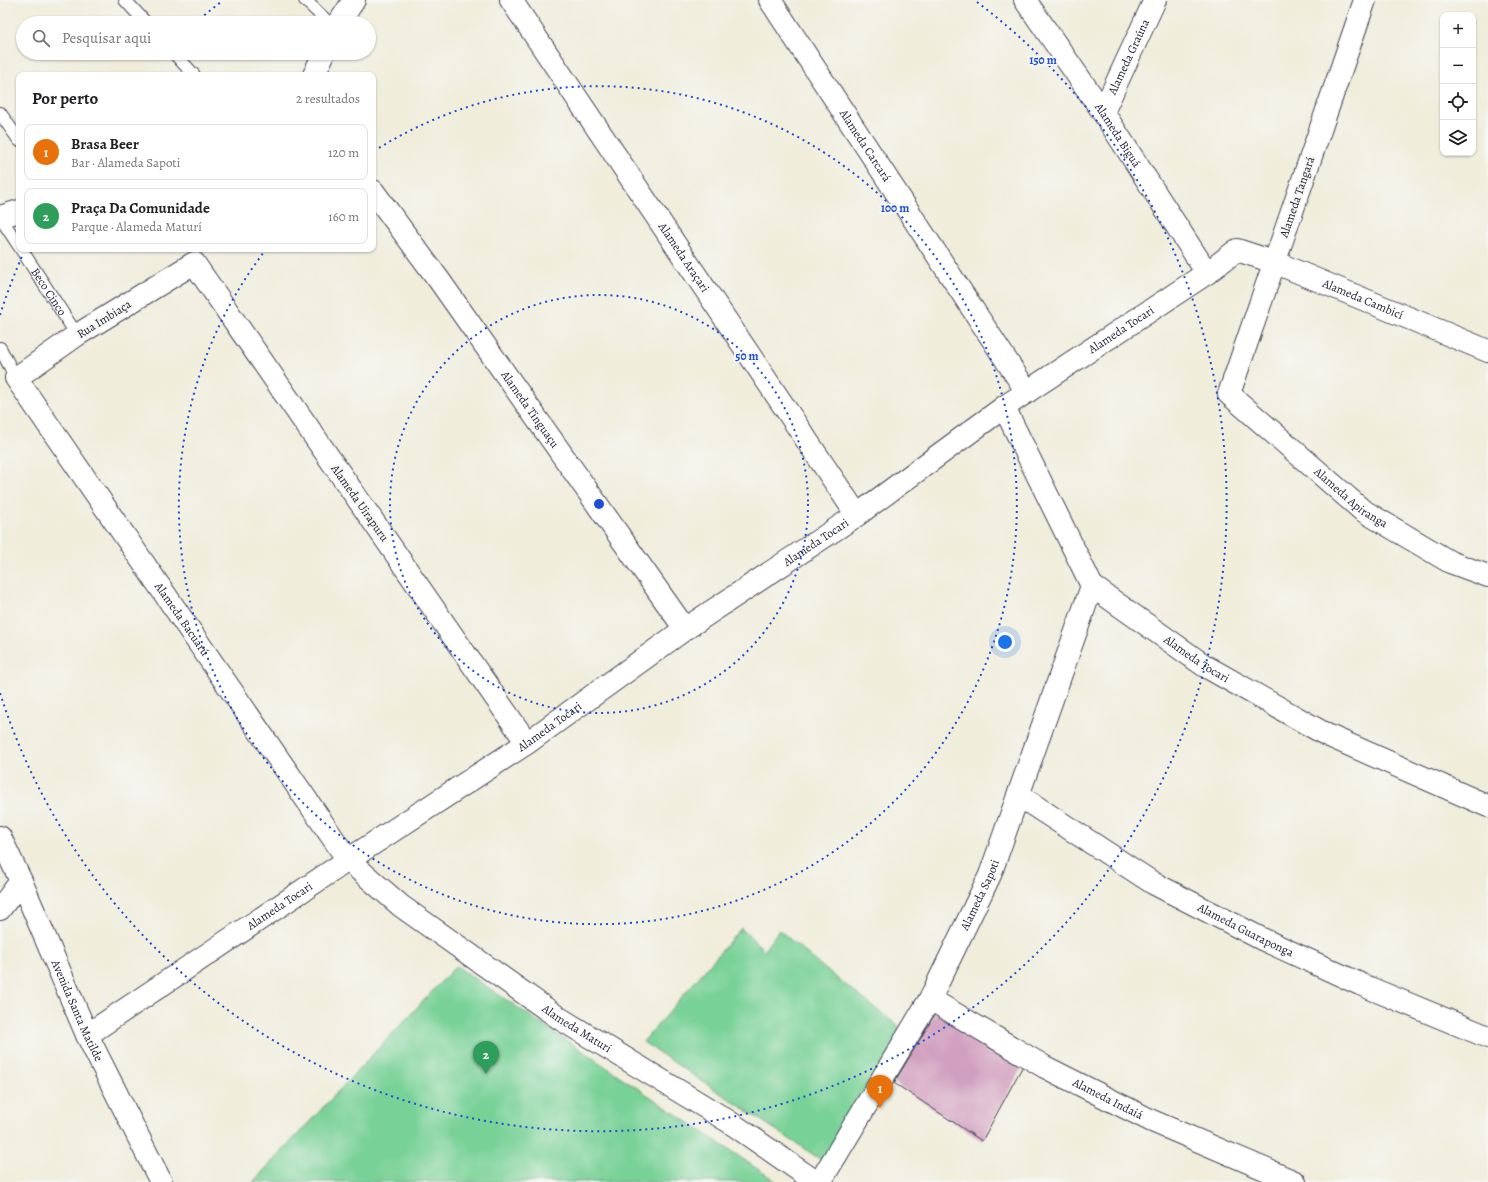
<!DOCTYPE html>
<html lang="pt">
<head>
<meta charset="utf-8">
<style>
  :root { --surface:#fff; --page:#f6f6f6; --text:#202124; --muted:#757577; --line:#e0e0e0; --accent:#7c3aed }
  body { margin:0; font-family:Alegreya,serif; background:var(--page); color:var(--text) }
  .controls { position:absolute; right:12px; top:12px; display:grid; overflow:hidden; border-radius:8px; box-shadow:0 1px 3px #0004 }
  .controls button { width:36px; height:36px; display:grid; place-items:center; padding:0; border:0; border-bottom:1px solid var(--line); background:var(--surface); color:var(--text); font:20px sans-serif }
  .you { position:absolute; left:1005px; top:642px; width:14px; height:14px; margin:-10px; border:3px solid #fff; border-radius:50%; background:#1a73e8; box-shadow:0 0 0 6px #1a73e833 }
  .badge { display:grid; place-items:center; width:26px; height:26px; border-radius:50%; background:var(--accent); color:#fff; font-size:13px; font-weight:700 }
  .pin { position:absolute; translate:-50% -33px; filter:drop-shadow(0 1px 2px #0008) }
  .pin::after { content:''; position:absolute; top:21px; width:14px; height:12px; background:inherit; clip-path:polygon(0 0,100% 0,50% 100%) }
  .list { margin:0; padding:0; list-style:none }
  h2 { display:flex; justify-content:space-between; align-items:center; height:52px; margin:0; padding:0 16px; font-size:17px }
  h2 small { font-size:13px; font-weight:400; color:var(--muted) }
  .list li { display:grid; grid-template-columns:26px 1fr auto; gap:12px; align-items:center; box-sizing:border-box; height:56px; margin:0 8px 8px; padding:0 8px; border:1px solid var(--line); border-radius:8px }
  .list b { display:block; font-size:15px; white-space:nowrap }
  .list p { margin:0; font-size:13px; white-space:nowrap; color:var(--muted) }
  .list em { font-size:13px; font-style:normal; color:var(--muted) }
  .icon { flex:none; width:22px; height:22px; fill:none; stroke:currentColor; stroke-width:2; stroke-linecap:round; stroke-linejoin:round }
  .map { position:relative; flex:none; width:1488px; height:1182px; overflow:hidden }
  .search { position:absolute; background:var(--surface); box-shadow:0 1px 3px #0004; left:16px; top:16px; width:360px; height:44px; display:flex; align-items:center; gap:10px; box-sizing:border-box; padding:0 14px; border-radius:22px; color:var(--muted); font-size:15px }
  .panel { position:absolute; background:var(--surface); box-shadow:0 1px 3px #0004; left:16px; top:72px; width:360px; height:180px; border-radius:8px }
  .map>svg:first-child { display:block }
  .green { fill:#78d196; stroke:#4d7a68 }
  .building { fill:#d19fbf }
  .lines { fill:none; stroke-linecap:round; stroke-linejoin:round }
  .lane-casing { stroke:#414053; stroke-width:14 }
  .street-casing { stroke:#414053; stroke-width:24 }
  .secondary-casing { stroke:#414053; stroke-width:24 }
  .lane { stroke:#fff; stroke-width:12 }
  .street { stroke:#fff; stroke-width:22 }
  .secondary { stroke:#fff; stroke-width:22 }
  .ring { fill:none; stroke:#1d4ed8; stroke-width:2; stroke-dasharray:2 4 }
  .labels { text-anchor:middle; stroke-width:4; stroke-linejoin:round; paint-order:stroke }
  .street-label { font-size:12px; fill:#22223b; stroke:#f6f6f2 }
  .centre { fill:#1d4ed8; stroke:#f6f6f2; stroke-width:2 }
  .ring-label { font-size:12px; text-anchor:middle; font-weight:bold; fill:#1d4ed8; stroke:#f6f6f2; stroke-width:4; stroke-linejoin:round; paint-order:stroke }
</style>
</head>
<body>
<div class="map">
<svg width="1488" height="1182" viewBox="0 0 1488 1182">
  <rect width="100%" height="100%" fill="#f6f6f2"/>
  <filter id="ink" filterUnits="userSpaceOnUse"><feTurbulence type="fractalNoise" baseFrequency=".025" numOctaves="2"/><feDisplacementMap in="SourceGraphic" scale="8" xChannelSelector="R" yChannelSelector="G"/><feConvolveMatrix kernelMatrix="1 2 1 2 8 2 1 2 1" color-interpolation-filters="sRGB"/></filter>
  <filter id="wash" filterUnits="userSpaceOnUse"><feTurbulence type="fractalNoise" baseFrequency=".012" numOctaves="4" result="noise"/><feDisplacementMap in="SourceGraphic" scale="16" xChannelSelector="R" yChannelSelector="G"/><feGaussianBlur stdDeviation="0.9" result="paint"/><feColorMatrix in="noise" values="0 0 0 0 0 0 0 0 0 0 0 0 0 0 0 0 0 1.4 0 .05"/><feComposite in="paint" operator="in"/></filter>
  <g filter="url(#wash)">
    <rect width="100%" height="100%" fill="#f0eddb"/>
    <g class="green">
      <polygon points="741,928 764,950 779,930 825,969 903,1030 826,1163 643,1042"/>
      <polygon points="456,966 777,1182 253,1182"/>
    </g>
    <g id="blocks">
      <polygon class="building" points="938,1009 1026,1060 982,1141 894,1083"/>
    </g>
  </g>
  <g filter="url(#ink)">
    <use href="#blocks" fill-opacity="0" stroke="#414053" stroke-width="1"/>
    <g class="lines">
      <defs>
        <g id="lane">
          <polyline points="125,0 146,23"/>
          <polyline points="305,0 329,23"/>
          <polyline points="174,53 194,75"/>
          <polyline points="0,113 19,140"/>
          <polyline points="0,217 19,246"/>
          <path id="s1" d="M21,249L77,335"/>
          <polyline points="0,348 16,378"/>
        </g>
        <g id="street">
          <path id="s2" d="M511,0L857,515"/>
          <path id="s3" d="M770,0L1027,392"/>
          <path id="s4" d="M1025,0L1103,112L1207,273"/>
          <path id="s5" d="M1365,0L1229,394L1362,510L1450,562L1488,576"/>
          <polyline points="339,23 354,0"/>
          <polyline points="314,75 324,53"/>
          <path id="s6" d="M1103,112L1155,0"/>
          <path id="s7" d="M373,191L439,280L685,629"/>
          <polyline points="0,217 19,211"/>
          <path id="s8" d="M1004,407L1092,586L1205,666L1327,735L1488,806"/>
          <path id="s9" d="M527,743L194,263L77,335L16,378L348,860L401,906L559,1018L728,1121L816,1182"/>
          <path id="s10" d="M1018,795L1153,883L1262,939L1360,984L1488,1037"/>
          <polyline points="0,909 21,881"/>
          <path id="s11" d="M930,999L1045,1067L1152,1121L1295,1182"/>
          <path id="s12" d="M87,1035L348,860L527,743L685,629L857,515L1004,407L1207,273L1237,250L1274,262L1488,351"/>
          <path id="s13" d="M820,1182L930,999L990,875L1092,586"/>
        </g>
        <g id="secondary">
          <path id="s14" d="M0,837L21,881L87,1035L161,1182"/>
        </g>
      </defs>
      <use href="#lane" class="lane-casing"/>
      <use href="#street" class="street-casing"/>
      <use href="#secondary" class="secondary-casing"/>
      <use href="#lane" class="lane"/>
      <use href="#street" class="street"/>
      <use href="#secondary" class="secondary"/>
    </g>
  </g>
  <g class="ring">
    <circle cx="599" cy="504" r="209"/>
    <path d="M374 151A419 419 0 1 1 264 252"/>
    <path d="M0 315A628 628 0 0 1 23 254M195 23A628 628 0 0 1 221 2M977 2A628 628 0 1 1 0 693"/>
  </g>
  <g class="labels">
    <g class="street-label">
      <text dy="4" stroke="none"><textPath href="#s6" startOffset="61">Alameda Graúna</textPath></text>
      <text dy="4" stroke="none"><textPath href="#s4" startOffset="164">Alameda Biguá</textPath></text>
      <text dy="4" stroke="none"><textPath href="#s3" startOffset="174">Alameda Carcará</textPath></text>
      <text transform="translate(1297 197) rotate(-71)" y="4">Alameda Tangará</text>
      <text dy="4" stroke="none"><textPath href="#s2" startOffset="310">Alameda Araçari</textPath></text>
      <text dy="4" stroke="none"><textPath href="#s1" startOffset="51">Beco Cinco</textPath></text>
      <text dy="4" stroke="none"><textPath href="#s12" startOffset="1528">Alameda Cambicí</textPath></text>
      <text transform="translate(104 319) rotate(-32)" y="4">Rua Imbiaça</text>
      <text dy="4" stroke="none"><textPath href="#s12" startOffset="1252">Alameda Tocari</textPath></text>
      <text dy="4" stroke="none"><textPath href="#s7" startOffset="269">Alameda Tinguaçu</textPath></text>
      <text dy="4" stroke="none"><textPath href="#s5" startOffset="577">Alameda Apiranga</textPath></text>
      <text transform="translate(360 503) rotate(55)" y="4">Alameda Uirapuru</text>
      <text dy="4" stroke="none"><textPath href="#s12" startOffset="880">Alameda Tocari</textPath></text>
      <text dy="4" stroke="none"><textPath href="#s9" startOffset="1089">Alameda Bacuarú</textPath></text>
      <text dy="4" stroke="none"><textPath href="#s8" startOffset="327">Alameda Tocari</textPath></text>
      <text dy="4" stroke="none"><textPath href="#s12" startOffset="556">Alameda Tocari</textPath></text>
      <text dy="4" stroke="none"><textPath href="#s13" startOffset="329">Alameda Sapoti</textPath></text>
      <text dy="4" stroke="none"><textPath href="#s12" startOffset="232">Alameda Tocari</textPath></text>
      <text dy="4" stroke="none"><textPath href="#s10" startOffset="265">Alameda Guaraponga</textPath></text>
      <text dy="4" stroke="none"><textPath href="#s14" startOffset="190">Avenida Santa Matilde</textPath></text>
      <text dy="4" stroke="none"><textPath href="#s9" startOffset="1666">Alameda Maturí</textPath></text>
      <text dy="4" stroke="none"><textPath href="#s11" startOffset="204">Alameda Indaiá</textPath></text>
    </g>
  </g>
  <circle cx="599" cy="504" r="6" class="centre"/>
  <g class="ring-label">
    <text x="1043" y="64">150 m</text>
    <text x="895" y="212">100 m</text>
    <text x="747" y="360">50 m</text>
  </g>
</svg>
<div class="controls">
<button>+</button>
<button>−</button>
<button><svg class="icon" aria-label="locate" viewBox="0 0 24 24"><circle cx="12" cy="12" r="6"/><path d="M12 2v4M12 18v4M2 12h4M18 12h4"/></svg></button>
<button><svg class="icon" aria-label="layers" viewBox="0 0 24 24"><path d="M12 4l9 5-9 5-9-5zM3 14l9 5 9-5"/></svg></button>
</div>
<div class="you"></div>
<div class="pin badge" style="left:880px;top:1108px;background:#e8710a">1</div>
<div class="pin badge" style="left:486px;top:1074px;background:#2e9e5b">2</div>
<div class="search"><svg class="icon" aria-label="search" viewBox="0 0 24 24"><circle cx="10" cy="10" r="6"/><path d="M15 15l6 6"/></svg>Pesquisar aqui</div>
<section class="panel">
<h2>Por perto<small>2 resultados</small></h2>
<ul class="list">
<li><span class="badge" style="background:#e8710a">1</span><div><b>Brasa Beer</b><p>Bar · Alameda Sapoti</p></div><em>120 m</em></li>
<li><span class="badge" style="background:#2e9e5b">2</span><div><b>Praça Da Comunidade</b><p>Parque · Alameda Maturí</p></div><em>160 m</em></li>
</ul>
</section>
</div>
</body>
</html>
